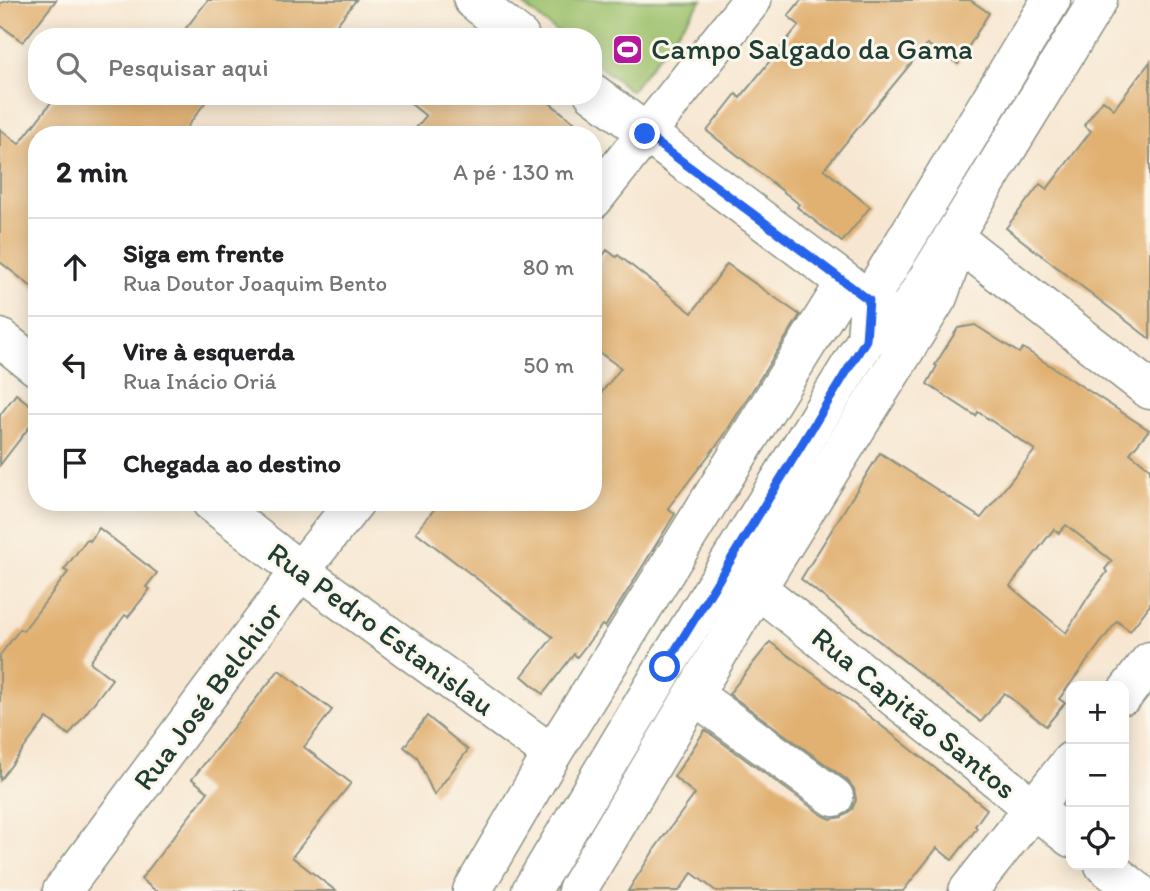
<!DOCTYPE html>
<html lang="pt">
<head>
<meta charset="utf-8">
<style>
  :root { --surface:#fff; --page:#f6f6f6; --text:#202124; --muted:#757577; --line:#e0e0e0 }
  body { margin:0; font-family:Itim,sans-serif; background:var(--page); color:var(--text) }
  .controls { position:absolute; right:21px; bottom:21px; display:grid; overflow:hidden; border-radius:14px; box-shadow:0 4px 18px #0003 }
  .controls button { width:63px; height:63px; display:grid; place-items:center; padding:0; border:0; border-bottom:2px solid var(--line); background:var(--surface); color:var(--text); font:35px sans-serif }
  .stop { position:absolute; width:21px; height:21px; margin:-16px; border:5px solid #2563eb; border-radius:50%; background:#fff }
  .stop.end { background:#2563eb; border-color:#fff; box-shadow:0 2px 7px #0008 }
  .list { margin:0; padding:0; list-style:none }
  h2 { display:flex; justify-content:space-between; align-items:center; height:91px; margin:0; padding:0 28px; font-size:30px }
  h2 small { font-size:23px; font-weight:400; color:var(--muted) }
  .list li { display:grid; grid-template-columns:46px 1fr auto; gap:21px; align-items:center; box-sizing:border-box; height:98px; padding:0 28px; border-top:2px solid var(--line) }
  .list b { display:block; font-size:26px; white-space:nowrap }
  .list p { margin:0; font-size:23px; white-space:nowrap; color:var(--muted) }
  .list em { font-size:23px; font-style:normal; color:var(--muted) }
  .icon { flex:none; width:38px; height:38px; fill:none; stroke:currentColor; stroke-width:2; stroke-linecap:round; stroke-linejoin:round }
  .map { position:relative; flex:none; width:1150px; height:891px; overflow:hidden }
  .search { position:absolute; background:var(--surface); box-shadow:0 4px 18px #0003; left:28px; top:28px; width:574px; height:77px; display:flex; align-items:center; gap:18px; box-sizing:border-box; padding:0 24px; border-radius:28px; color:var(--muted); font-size:26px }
  .panel { position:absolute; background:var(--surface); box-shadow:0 4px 18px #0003; left:28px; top:126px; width:574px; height:385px; border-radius:28px }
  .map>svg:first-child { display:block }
  .green { fill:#9cc06a; stroke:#5e7e4f; stroke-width:2 }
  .building { fill:#e1b172; fill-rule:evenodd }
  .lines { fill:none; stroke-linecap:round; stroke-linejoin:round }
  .minor-casing { stroke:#8b9283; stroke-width:41 }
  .major-casing { stroke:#8b9283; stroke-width:41 }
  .highway-casing { stroke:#8b9283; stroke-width:41 }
  .minor { stroke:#fff; stroke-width:38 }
  .major { stroke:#fff; stroke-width:38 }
  .highway { stroke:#fff; stroke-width:38 }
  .route { stroke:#2563eb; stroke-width:9 }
  .labels { text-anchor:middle; stroke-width:6; stroke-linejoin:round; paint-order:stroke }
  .poi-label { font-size:30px; fill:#1f3d34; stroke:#fbf7ec; text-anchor:start }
  .street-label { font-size:30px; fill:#1f3d34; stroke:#fbf7ec }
</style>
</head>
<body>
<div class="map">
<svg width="1150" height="891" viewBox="0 0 1150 891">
  <rect width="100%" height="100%" fill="#fbf7ec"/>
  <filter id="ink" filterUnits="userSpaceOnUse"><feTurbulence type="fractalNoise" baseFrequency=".0143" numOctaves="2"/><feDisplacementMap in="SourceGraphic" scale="14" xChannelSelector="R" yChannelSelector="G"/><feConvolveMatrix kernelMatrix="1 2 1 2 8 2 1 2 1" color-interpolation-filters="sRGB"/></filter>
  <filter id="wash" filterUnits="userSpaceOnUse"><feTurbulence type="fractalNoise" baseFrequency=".00686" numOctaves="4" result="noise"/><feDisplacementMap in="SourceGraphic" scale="28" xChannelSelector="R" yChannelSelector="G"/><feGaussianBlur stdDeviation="1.57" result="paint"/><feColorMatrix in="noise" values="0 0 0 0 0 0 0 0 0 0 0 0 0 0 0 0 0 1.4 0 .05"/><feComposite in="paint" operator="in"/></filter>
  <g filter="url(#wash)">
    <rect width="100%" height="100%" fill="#f7e7d2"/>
    <polygon class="green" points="517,0 702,0 631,91 593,61 593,37 563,37"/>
    <g id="blocks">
      <g class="building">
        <polygon points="12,0 56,0 23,42 0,25 0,3"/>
        <polygon points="208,0 356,0 327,37 179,37"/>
        <polygon points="801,0 970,0 989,13 958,64 927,44 824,169 870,207 842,242 797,207 799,204 707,131 736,94 740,98 799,25 788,16"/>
        <polygon points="1150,62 1150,339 1006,228 1040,184 1047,189 1091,131 1084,125 1103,100 1114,109"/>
        <polygon points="56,96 210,96 181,135 37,135 37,291 0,262 0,129 19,144"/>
        <polygon points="401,96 541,96 590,135 410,135 426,116"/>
        <polygon points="607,250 616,257 618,255 692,313 727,264 800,315 723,437 668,508 675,514 605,627 602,625 577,657 574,654 543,694 522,676 553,637 416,532 440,502 593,502 593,403 621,368 593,348 593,269"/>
        <path d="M975,325L1019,353L1023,348L1149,430L1130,453L1150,469V605L1130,631L1117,621L1059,699L1065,703L1046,726L1004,693L981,722L801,579L880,453L981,518L1035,450L978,412L976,416L927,384L937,366L935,365L958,328ZM1066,525L1112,561L1105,569L1107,572L1088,597L1066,633L1010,586L1054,529L1059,533Z"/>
        <polygon points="16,394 37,410 37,417 0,465 0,415"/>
        <polygon points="99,528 157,573 146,587 150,589 128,617 125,615 90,662 112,679 69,735 47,718 0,780 0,655 20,629 23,631 68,572 64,570 87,539 90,541"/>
        <polygon points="770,642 841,694 987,809 975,826 977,828 952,860 937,848 903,891 716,891 692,873 679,891 628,891 656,847 695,794 674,777 705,730 822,815 831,819 842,817 852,809 856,800 854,789 847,780 729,694"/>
        <polygon points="279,670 332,710 304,747 351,783 292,857 336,891 156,891 141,879 208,792 192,779"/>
        <polygon points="427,716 468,750 434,795 417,757 404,747"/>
      </g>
    </g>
  </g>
  <g filter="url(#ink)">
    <use href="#blocks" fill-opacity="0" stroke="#8b9283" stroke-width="2"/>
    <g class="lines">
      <defs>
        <g id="minor">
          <polyline points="473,0 520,37"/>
          <polyline points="593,93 869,300"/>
          <polyline points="593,200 752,0"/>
          <polyline points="953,237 1150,390"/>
          <polyline points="0,338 37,367"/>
          <polyline points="211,502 300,571 552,754"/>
          <polyline points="757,588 1071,838"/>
          <polyline points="694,695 834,797"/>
          <polyline points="1124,695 1150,661"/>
          <polyline points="1104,865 1137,891"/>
          <polyline points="62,891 300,571 355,502"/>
          <polyline points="968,891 1071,761"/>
        </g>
        <g id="major">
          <polyline points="866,340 869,300 1051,0"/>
          <polyline points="531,891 665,667 866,340 910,307 1098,0"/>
        </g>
        <g id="highway">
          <polyline points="472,891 552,754 845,283"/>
          <polyline points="577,891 757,588 938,297 949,267 953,237"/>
        </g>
      </defs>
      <use href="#minor" class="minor-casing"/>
      <use href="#major" class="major-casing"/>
      <use href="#highway" class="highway-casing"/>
      <use href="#minor" class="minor"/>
      <use href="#major" class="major"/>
      <use href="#highway" class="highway"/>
    </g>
  </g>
  <g class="lines" filter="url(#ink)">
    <polyline class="route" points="645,134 869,300 866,340 665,667"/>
  </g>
  <defs>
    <symbol id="stadium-square" viewBox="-11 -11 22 22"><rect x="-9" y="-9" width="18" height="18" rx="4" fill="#b5179e" stroke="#fbf7ec"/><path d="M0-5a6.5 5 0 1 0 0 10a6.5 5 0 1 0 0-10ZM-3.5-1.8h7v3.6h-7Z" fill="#fff"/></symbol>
  </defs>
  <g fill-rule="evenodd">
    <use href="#stadium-square" x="610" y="32" width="35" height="35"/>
  </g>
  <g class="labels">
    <g class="poi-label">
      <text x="651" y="59">Campo Salgado da Gama</text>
    </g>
    <g class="street-label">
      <text transform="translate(381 629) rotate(36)" y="10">Rua Pedro Estanislau</text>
      <text transform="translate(208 696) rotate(-53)" y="10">Rua José Belchior</text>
      <text transform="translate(914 713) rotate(39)" y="10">Rua Capitão Santos</text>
    </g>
  </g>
</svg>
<div class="controls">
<button>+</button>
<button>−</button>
<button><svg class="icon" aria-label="locate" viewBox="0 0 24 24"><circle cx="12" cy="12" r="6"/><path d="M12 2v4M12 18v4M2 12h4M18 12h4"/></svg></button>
</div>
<div class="stop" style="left:665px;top:667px"></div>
<div class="stop end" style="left:645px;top:134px"></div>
<div class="search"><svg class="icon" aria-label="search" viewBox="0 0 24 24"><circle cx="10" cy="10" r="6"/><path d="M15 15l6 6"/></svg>Pesquisar aqui</div>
<section class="panel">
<h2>2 min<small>A pé · 130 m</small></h2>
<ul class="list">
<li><svg class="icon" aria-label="ahead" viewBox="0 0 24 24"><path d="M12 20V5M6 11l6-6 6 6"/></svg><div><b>Siga em frente</b><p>Rua Doutor Joaquim Bento</p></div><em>80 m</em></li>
<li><svg class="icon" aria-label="left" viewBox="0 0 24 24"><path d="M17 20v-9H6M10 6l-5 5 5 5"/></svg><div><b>Vire à esquerda</b><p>Rua Inácio Oriá</p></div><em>50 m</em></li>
<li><svg class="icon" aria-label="arrive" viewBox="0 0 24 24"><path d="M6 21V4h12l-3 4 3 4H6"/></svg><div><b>Chegada ao destino</b></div></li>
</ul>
</section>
</div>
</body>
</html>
